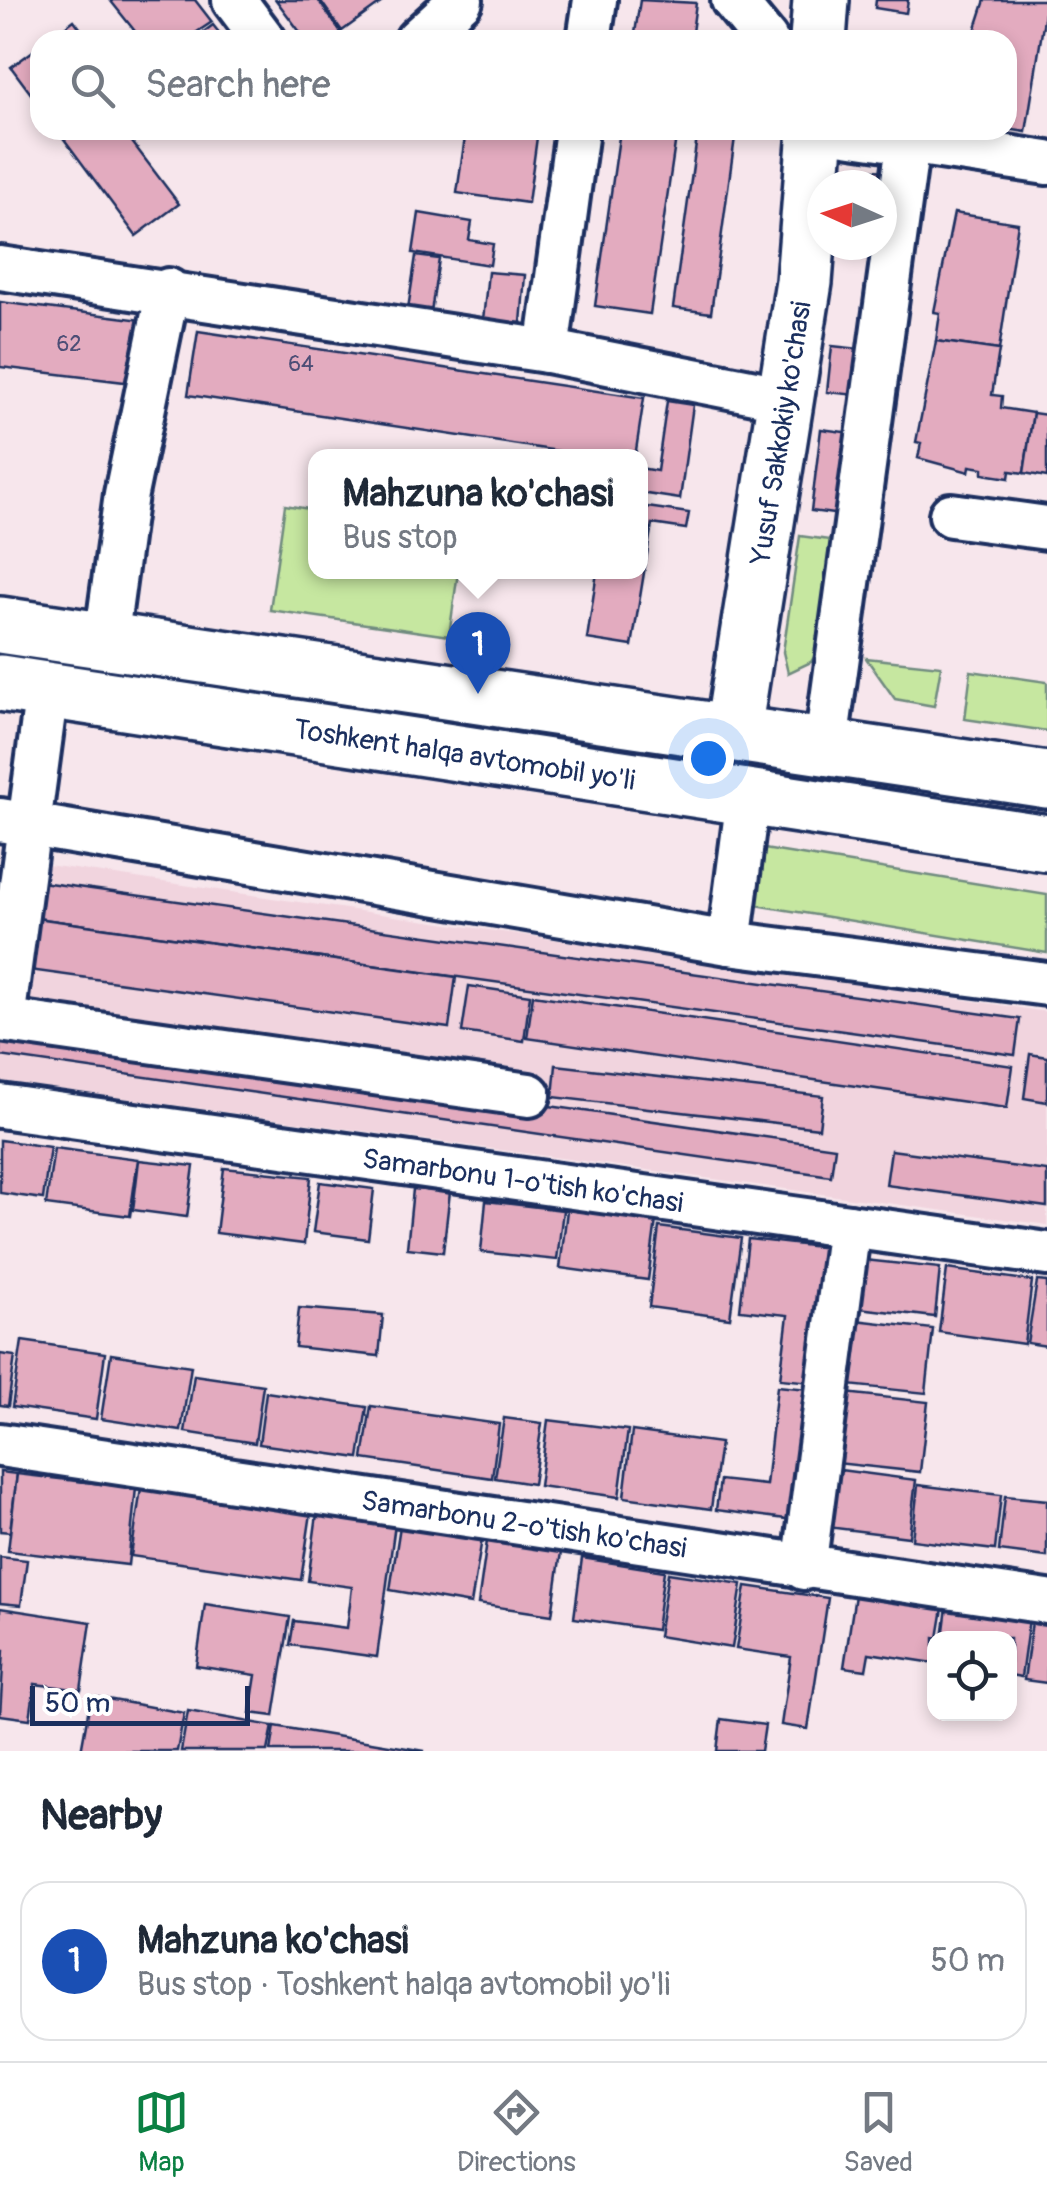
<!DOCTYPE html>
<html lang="en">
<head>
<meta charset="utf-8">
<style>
  :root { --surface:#fff; --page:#f2f2f3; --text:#1f2937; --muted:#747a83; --line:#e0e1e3; --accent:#0b8043 }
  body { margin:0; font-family:Pangolin,sans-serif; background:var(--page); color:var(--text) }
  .controls { position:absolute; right:30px; bottom:30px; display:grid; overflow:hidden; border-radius:20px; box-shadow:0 5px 15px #0003 }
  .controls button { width:90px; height:90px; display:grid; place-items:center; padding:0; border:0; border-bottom:2px solid var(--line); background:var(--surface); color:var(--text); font:50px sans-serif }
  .compass { position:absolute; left:807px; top:170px; width:90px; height:90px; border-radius:50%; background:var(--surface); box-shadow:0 5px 15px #0003; rotate:273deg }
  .scale { position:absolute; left:30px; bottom:25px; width:220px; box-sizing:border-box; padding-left:10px; border:5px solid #1b2f5e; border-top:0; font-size:28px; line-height:35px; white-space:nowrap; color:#1b2f5e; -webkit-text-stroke:8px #fff; paint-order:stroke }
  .you { position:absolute; left:708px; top:758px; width:35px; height:35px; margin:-25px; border:8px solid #fff; border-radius:50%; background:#1a73e8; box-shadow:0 0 0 15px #1a73e833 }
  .badge { display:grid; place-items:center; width:65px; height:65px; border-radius:50%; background:var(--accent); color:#fff; font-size:32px; font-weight:700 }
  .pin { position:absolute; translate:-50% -82px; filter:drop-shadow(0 2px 5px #0008) }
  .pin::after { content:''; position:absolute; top:52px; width:35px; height:30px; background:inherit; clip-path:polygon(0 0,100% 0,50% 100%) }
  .popup { position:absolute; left:308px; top:449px; width:340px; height:130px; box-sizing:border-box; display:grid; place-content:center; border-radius:20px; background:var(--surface); filter:drop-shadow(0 2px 8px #0005); font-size:32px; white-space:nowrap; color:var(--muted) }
  .popup b { font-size:38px; color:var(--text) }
  .popup::after { content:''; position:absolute; left:50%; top:100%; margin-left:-20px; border:20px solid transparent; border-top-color:var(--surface) }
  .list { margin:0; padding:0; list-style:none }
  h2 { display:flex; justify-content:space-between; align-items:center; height:130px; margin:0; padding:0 40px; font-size:42px }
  h2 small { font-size:32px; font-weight:400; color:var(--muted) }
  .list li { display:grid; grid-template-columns:65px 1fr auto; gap:30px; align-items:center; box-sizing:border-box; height:160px; margin:0 20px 20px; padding:0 20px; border:2px solid var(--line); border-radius:30px }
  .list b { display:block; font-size:38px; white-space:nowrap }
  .list p { margin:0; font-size:32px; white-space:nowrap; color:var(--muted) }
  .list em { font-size:32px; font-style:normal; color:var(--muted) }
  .icon { flex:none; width:55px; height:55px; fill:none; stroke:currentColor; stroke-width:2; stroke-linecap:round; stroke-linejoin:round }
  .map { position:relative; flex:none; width:1047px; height:1751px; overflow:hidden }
  .search { position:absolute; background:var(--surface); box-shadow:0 5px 15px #0003; left:30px; right:30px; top:30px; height:110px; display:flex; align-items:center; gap:25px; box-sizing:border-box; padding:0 35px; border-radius:30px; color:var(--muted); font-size:38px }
  .sheet { height:310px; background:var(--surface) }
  nav { display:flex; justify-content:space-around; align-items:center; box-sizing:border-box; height:140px; border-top:2px solid var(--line); background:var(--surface); font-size:28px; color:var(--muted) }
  nav a { display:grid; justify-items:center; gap:5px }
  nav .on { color:var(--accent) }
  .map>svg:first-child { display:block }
  .built { fill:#f1d4de }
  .green { fill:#c6e7a0; stroke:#708b7f; stroke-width:2.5 }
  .building { fill:#e3abbf; stroke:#1b2f5e; stroke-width:2.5 }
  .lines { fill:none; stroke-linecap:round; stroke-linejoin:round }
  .minor-casing { stroke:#1b2f5e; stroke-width:50 }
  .major-casing { stroke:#1b2f5e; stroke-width:62 }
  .highway-casing { stroke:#1b2f5e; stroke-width:62 }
  .minor { stroke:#fff; stroke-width:42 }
  .major { stroke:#fff; stroke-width:55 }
  .highway { stroke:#fff; stroke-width:55 }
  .labels { text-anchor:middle; stroke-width:8; stroke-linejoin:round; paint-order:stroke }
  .number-label { font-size:22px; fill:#4d4e76 }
  .street-label { font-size:28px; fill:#1b2f5e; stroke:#fff }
</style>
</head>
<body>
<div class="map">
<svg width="1047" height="1751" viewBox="0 0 1047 1751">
  <rect width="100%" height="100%" fill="#f7e6ec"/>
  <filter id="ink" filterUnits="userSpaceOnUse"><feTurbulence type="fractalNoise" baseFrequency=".01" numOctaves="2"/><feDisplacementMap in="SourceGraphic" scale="20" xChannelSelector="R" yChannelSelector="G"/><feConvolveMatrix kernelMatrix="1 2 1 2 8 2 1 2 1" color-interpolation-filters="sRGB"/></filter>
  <g filter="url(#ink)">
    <polygon class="built" points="0,858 1047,1012 1047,1225 0,1081"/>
    <g class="green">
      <polygon points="285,505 315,510 316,572 458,572 449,636 270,610"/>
      <polygon points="800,536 837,541 818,651 811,662 788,673 783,652"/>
      <polygon points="866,658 941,666 934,706 895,699"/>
      <polygon points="971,671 1047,682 1047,731 965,719"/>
      <polygon points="758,848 1047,895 1047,953 750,904"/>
    </g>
    <g class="building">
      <polygon points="110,0 195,0 212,22 185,40 142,40"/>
      <polygon points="276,0 318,0 341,32 330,40 306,40"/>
      <polygon points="320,0 385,0 342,31"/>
      <polygon points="640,0 696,3 691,40 634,40"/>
      <polygon points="876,0 908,0 906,13 875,8"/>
      <polygon points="985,0 1047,0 1026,132 1007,129 1007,40 972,40"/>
      <polygon points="74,20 89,40 48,40"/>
      <polygon points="213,25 225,40 193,40"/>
      <polygon points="40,46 40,106 11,67"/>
      <polygon points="67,130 123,130 179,204 136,236 61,135"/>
      <polygon points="466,130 538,130 528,203 457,193"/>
      <polygon points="620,130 677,130 650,314 595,306"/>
      <polygon points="698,130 736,130 711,313 673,308"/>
      <polygon points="860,169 888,171 882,185 859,185"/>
      <polygon points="419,213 472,222 469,240 493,244 490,265 413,253"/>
      <polygon points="954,213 1018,223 999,350 936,341 940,313 934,312"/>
      <polygon points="416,256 439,259 431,312 408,309"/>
      <polygon points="488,272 525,275 521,323 483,320"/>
      <polygon points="0,302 142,320 133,383 0,367"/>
      <polygon points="198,331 644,398 635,457 598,457 188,395"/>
      <polygon points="936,341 999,350 992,395 1002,396 1001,408 1033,413 1024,473 1010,471 1009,478 983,474 983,468 970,466 969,472 918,458 921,443 916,442"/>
      <polygon points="832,346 861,349 856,395 827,392"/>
      <polygon points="667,401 693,405 680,499 640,493 640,468 657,471"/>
      <polygon points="1033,413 1047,415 1047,477 1024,473"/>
      <polygon points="821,429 852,433 841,515 811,511"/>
      <polygon points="640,506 689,513 686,529 652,524 632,646 587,639 597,572 640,572"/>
      <polygon points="27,880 1020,1019 1015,1055 22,916"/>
      <polygon points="22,916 456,977 449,1028 15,968"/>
      <polygon points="469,986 530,995 524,1041 462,1032"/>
      <polygon points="533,995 1013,1066 1007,1108 527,1038"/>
      <polygon points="0,1027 835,1147 831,1176 0,1056"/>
      <polygon points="1030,1054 1047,1057 1047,1102 1024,1098"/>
      <polygon points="556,1065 823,1096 819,1128 553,1097"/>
      <polygon points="0,1140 50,1147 43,1199 0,1193"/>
      <polygon points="54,1148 138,1159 130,1216 46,1205"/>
      <polygon points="891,1150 1047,1171 1047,1207 886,1185"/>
      <polygon points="139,1160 194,1166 187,1217 133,1210"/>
      <polygon points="224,1168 311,1177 304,1244 216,1233"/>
      <polygon points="320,1182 374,1189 368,1239 313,1232"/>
      <polygon points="413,1189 450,1192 443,1252 407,1248"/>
      <polygon points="486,1201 563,1210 557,1260 481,1252"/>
      <polygon points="567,1210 656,1220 648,1280 560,1268"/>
      <polygon points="659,1227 741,1238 730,1318 649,1307"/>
      <polygon points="748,1239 837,1249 822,1383 780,1379 788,1315 740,1310"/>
      <polygon points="855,1259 940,1268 935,1317 850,1307"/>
      <polygon points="947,1269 1032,1281 1024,1344 939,1332"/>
      <polygon points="1037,1281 1047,1282 1047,1346 1027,1343"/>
      <polygon points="299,1308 383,1315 379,1356 295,1347"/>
      <polygon points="847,1319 933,1329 926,1393 838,1384"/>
      <polygon points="22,1341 105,1353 96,1419 12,1407"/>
      <polygon points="0,1354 15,1356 8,1406 0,1405"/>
      <polygon points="111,1354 191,1366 181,1431 101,1419"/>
      <polygon points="194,1375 263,1385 255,1443 185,1432"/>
      <polygon points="777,1386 820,1390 802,1521 716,1510 720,1480 766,1485"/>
      <polygon points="266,1392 367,1407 359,1458 259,1444"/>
      <polygon points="836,1392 928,1402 920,1472 827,1462"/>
      <polygon points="371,1406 499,1424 492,1478 363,1459"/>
      <polygon points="504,1418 542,1423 533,1484 495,1478"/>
      <polygon points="548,1420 628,1430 619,1497 539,1486"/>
      <polygon points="632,1431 720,1443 711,1509 624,1497"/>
      <polygon points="825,1468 916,1480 909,1537 819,1526"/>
      <polygon points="0,1472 17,1474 10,1532 0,1531"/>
      <polygon points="17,1474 136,1488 128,1565 8,1551"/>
      <polygon points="918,1485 1001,1495 995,1550 912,1540"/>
      <polygon points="141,1488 311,1513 301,1580 131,1556"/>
      <polygon points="1005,1496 1047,1500 1047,1557 999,1551"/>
      <polygon points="317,1514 395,1524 377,1657 290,1645 294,1621 347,1628 352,1587 308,1581"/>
      <polygon points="400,1526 482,1539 471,1604 390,1590"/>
      <polygon points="487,1541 561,1552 552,1615 478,1604"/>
      <polygon points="0,1557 27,1560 21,1605 0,1603"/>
      <polygon points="582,1558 664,1571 656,1630 574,1618"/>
      <polygon points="668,1573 742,1584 732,1648 658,1636"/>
      <polygon points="746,1586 828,1598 808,1729 781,1725 791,1657 736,1649"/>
      <polygon points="855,1595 943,1608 938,1638 934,1638 934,1663 869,1653 866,1670 844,1667"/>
      <polygon points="205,1604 290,1617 274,1716 250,1713 256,1675 196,1666"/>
      <polygon points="947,1607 1029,1619 1021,1677 1010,1675 1010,1638 943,1638"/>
      <polygon points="0,1608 91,1622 81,1690 35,1684 30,1719 0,1715 4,1650 0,1649"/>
      <polygon points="1032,1622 1047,1624 1047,1683 1024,1680"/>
      <polygon points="91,1696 184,1713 177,1751 81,1751"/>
      <polygon points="188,1711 273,1726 268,1751 181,1751"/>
      <polygon points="721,1719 765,1725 761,1751 717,1751"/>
      <polygon points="275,1726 425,1751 271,1751"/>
    </g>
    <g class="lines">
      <defs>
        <g id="minor">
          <polyline points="234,0 264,40"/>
          <polyline points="733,0 766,40"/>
          <polyline points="417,40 461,0"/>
          <polyline points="589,40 595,0"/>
          <polyline points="826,130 1047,163"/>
          <polyline points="0,268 547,351 785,398"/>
          <polyline points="547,351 577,130"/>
          <polyline points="951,515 1047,528"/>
          <polyline points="106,641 126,494 168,290"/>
          <polyline points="826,744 908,144"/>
          <polyline points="0,820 729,943 1047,984"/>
          <polyline points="729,943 748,797"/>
          <polyline points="0,1020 529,1095"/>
          <polyline points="3,1020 47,690"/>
          <path id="s1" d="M0,1106L1047,1254"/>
          <path id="s2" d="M0,1445L1047,1602"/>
          <polyline points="804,1568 849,1226"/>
        </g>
        <g id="major">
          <polyline points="818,40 821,0"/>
          <path id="s3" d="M733,731L804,282L816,130"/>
        </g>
        <g id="highway">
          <polyline points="0,625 1047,780"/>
          <path id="s4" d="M0,683L1047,843"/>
        </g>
      </defs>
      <use href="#minor" class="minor-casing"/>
      <use href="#major" class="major-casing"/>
      <use href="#highway" class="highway-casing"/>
      <use href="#minor" class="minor"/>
      <use href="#major" class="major"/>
      <use href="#highway" class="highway"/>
    </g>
  </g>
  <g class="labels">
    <g class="number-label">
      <text x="69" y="351">62</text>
      <text x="301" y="371">64</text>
    </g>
    <g class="street-label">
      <text dy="10" stroke="none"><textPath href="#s3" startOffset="302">Yusuf Sakkokiy ko'chasi</textPath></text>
      <text dy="10" stroke="none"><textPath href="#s4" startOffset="470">Toshkent halqa avtomobil yo'li</textPath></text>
      <text dy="10" stroke="none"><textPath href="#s1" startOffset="528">Samarbonu 1-o'tish ko'chasi</textPath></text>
      <text dy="10" stroke="none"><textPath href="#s2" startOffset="530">Samarbonu 2-o'tish ko'chasi</textPath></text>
    </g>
  </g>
</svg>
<div class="controls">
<button><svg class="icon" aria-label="locate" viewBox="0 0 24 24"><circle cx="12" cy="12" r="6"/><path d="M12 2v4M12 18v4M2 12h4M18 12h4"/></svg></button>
</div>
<svg class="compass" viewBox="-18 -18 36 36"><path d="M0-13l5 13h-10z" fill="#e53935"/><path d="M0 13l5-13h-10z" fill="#747a83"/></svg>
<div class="scale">50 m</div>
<div class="you"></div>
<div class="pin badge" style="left:478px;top:694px;background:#1a4fb4">1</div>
<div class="popup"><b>Mahzuna ko'chasi</b>Bus stop</div>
<div class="search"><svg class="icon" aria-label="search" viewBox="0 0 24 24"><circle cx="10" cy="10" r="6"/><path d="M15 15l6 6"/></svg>Search here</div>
</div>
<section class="sheet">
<h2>Nearby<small></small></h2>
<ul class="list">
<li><span class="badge" style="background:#1a4fb4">1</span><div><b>Mahzuna ko'chasi</b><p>Bus stop · Toshkent halqa avtomobil yo'li</p></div><em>50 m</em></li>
</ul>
</section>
<nav>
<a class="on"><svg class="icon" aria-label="map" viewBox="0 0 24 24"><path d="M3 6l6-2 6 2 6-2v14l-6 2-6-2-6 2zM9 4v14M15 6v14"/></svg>Map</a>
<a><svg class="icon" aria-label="directions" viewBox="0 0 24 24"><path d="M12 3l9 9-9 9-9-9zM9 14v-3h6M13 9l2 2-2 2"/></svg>Directions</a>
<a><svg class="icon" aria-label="saved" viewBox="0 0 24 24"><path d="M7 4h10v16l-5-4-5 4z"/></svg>Saved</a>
</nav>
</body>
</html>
